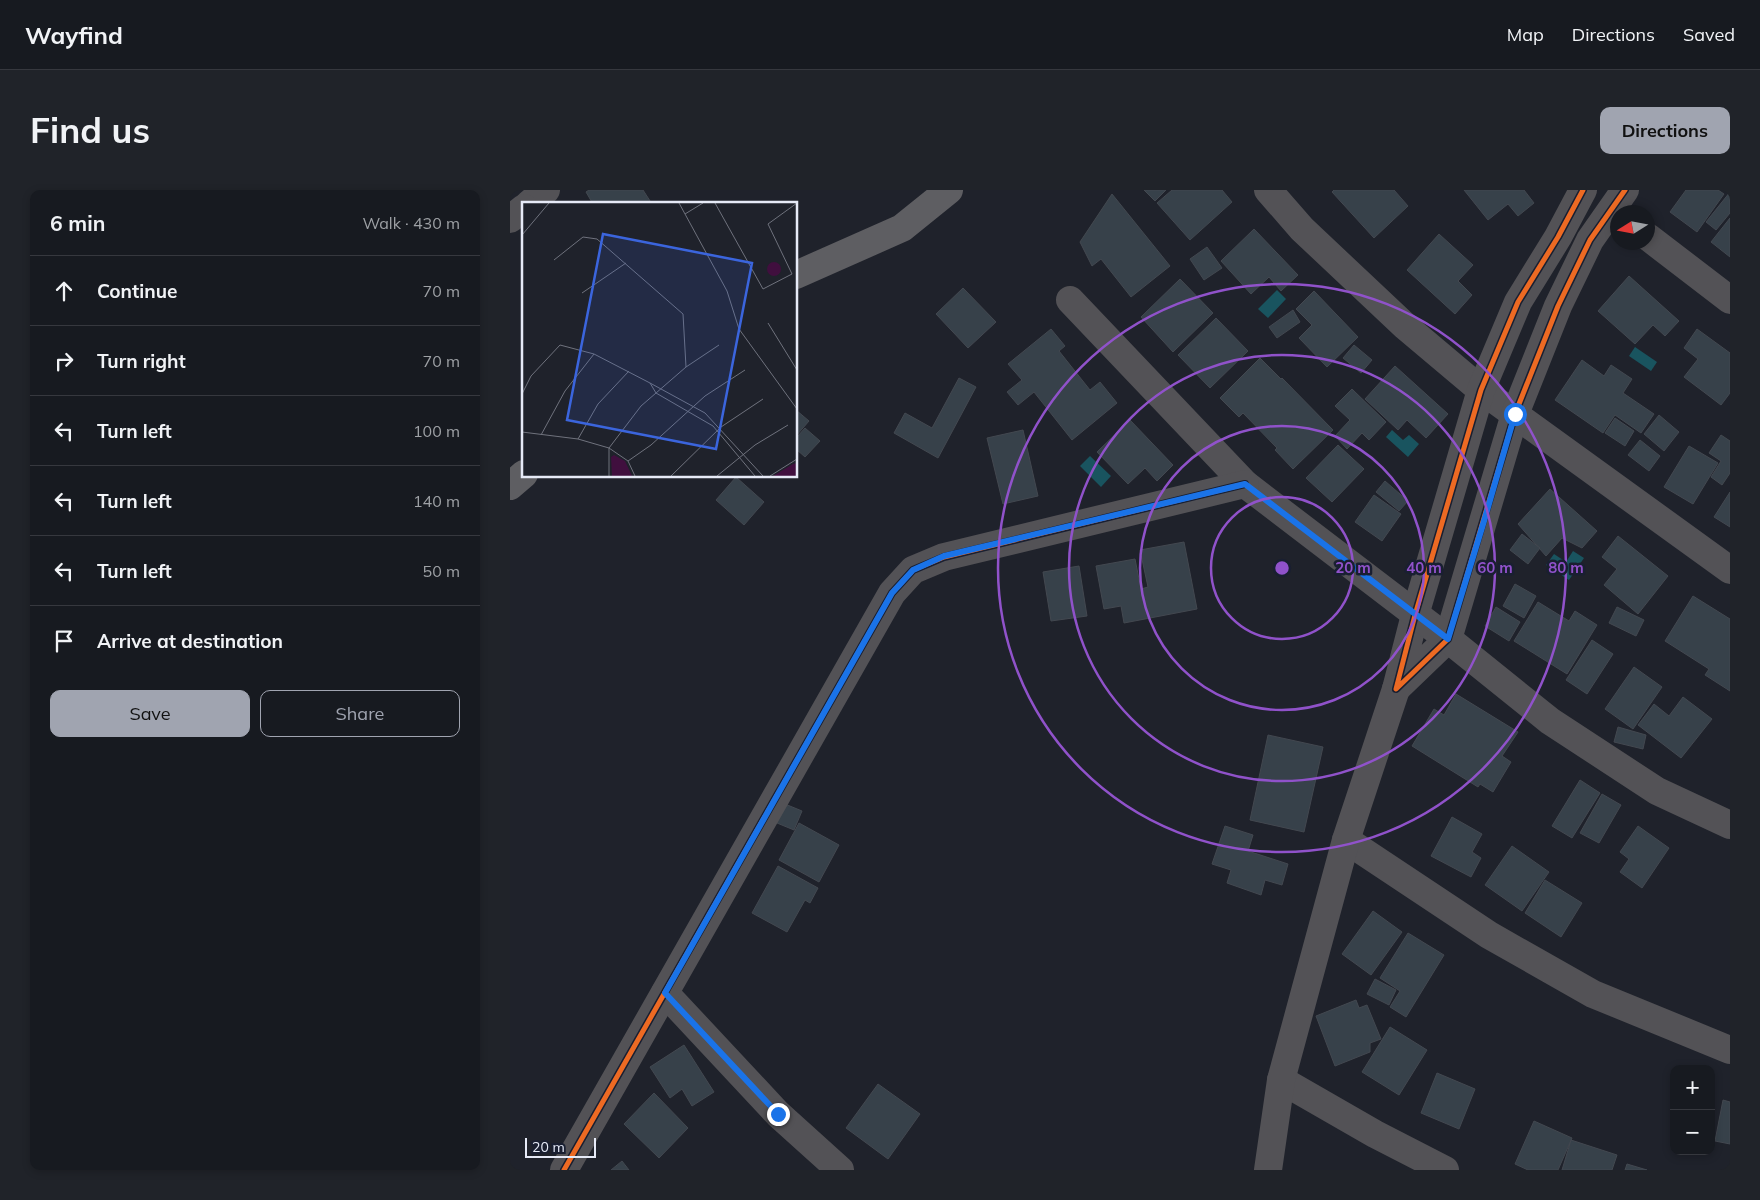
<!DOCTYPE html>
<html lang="en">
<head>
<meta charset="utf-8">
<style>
  :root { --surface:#171a20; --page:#202329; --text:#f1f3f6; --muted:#9ea1a5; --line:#36383e; --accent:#a0a4b0 }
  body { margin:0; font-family:Mulish,sans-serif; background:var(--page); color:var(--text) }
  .controls { position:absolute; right:15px; bottom:15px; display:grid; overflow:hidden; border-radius:10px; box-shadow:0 2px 8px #0003 }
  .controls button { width:45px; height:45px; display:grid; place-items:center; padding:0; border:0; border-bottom:1px solid var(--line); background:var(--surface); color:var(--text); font:25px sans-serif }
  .compass { position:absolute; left:1100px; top:15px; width:45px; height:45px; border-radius:50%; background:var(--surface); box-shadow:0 2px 8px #0003; rotate:259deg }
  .scale { position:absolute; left:15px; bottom:12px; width:71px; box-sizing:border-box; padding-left:5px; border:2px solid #e6eaf7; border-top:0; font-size:14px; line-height:18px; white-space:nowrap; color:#e6eaf7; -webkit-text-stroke:4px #191f31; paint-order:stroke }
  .stop { position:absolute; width:15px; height:15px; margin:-11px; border:4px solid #1a73e8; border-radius:50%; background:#fff }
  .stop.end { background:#1a73e8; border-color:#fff; box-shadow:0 1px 5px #0008 }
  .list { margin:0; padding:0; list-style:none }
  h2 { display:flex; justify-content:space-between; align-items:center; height:65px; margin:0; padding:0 20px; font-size:21px }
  h2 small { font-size:16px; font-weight:400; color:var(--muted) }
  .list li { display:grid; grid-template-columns:32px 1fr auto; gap:15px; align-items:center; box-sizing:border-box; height:70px; padding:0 20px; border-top:1px solid var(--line) }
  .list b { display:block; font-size:19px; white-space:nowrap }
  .list em { font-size:16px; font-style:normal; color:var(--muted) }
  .actions { display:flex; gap:10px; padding:15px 20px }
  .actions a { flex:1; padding:11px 0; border:1px solid var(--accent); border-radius:10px; text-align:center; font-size:18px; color:var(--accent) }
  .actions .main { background:var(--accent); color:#111 }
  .icon { flex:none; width:28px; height:28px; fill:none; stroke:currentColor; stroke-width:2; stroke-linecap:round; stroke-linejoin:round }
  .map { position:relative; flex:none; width:1220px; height:980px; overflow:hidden; border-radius:10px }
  header { display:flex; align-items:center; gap:30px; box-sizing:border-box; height:70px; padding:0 25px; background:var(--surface); border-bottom:1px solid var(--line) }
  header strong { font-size:24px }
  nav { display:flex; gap:28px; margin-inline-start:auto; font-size:18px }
  .intro { display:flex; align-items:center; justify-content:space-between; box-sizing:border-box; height:120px; padding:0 30px }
  h1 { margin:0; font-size:35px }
  .button { padding:12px 22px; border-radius:10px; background:var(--accent); color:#111; font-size:18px; font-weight:700 }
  main { display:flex; gap:30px; padding:0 30px }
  aside { flex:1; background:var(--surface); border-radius:10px; box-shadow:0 2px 8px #0003 }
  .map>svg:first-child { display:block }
  .water { fill:#19545f }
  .building { fill:#37414a; stroke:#434850 }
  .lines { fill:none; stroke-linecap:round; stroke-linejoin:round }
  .street { stroke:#535256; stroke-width:28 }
  .secondary { stroke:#5e5e62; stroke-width:28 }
  .cycleway-casing { stroke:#191f31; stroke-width:8 }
  .cycleway { stroke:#ed6a23; stroke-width:5 }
  .route { stroke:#1a73e8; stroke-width:6 }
  .ring { fill:none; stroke:#9052ca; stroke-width:2.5 }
  .inset-road { fill:none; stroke:#6f727d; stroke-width:1 }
  .view { fill:#3b65dd; fill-opacity:0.15; stroke:#3b65dd; stroke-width:2.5 }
  .inset-edge { fill:none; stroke:#e6eaf7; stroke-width:2.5 }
  .centre { fill:#9052ca; stroke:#191f31; stroke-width:2.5 }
  .ring-label { font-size:15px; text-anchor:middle; font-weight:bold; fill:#9052ca; stroke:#191f31; stroke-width:5; stroke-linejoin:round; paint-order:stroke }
</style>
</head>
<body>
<header>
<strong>Wayfind</strong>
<nav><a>Map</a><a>Directions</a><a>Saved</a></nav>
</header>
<div class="intro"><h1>Find us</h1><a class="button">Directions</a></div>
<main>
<aside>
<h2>6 min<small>Walk · 430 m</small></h2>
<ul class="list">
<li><svg class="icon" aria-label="ahead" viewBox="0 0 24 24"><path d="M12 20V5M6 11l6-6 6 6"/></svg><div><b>Continue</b></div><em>70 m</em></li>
<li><svg class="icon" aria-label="right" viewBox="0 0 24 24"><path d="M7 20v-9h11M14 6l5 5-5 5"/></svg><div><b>Turn right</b></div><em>70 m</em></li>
<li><svg class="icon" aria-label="left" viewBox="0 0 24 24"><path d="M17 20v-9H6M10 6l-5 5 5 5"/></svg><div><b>Turn left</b></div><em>100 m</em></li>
<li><svg class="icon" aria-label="left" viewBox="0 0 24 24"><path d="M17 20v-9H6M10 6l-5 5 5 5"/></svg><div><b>Turn left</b></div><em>140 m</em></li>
<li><svg class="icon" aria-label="left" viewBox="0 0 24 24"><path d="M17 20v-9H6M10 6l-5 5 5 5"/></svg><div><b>Turn left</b></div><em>50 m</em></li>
<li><svg class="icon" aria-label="arrive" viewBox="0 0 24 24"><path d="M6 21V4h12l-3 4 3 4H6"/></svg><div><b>Arrive at destination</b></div></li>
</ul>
<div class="actions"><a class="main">Save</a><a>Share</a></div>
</aside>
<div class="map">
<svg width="1220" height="980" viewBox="0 0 1220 980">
  <rect width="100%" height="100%" fill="#1f222b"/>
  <g class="water">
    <polygon points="767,100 776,109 758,128 748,119"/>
    <polygon points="1125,157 1147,172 1141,181 1119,166"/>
    <polygon points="882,240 893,250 899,245 909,254 898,267 876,247"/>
    <polygon points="580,266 601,286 591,297 570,276"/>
    <polygon points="1063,361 1074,368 1059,390 1036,375 1044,364 1056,372"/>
  </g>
  <g class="building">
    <polygon points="79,0 133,0 142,14 83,14 76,2"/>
    <polygon points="634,0 656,0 645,11"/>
    <polygon points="662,0 712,0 722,12 680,50 647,13"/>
    <polygon points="824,0 884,0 898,16 864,48 822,2"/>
    <polygon points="954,0 1014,0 1024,13 1008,26 998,14 978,30"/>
    <polygon points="1176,0 1208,0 1214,4 1187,42 1160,22"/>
    <polygon points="1220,2 1220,23 1206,40 1196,32"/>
    <polygon points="602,4 660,76 621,107 591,69 582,76 570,52"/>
    <polygon points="1220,28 1220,67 1201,52"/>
    <polygon points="744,39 788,85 771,101 759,87 741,104 711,71"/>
    <polygon points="929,44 963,75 948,91 962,105 945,124 897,80"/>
    <polygon points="697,57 712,78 694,90 680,69"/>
    <polygon points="1119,86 1169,131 1155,146 1143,135 1125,154 1088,121"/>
    <polygon points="670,89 703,123 663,162 631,127"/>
    <polygon points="453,98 486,132 458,158 426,124"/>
    <polygon points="804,101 848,147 817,177 789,148 802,135 786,119"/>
    <polygon points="783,120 790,132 767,148 759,137"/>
    <polygon points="706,128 738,161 700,198 668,165"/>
    <polygon points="541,139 555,156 549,161 580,200 590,192 607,213 562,250 524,202 508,215 497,202 512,190 498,174"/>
    <polygon points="1187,139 1220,163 1220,203 1211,215 1174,187 1188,169 1174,158"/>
    <polygon points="844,155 862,170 851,183 833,168"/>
    <polygon points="750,168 771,189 772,188 823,240 783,279 765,260 767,258 733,223 729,227 710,208"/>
    <polygon points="1072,170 1094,186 1101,175 1122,189 1113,203 1144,224 1131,243 1105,225 1093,243 1045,210"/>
    <polygon points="885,176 938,224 916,248 897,230 888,240 855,209"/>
    <polygon points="449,188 466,197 428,268 384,243 395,223 422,238"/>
    <polygon points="842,199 876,232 859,250 852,243 837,259 825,246 840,230 825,216"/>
    <polygon points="286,220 299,231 286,246"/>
    <polygon points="1149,225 1169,242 1154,261 1134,244"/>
    <polygon points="1105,228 1124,241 1115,256 1095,243"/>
    <polygon points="620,230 663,275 647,291 635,278 618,294 587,262"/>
    <polygon points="295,238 310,251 295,267 286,259 286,248"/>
    <polygon points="513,240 528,306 493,314 477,248"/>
    <polygon points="1211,245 1220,251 1220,283 1212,295 1201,287 1211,271 1199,263"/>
    <polygon points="1130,250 1150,266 1139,281 1118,265"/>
    <polygon points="828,255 854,279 822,312 796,288"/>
    <polygon points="1179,256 1208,273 1183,314 1154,297"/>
    <polygon points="226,287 254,312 234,335 206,310"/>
    <polygon points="875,291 898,311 889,321 866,302"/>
    <polygon points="1040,299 1087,341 1072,358 1052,348 1036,366 1008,334"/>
    <polygon points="1220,302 1220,337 1204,327"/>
    <polygon points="864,305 891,324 872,351 845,332"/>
    <polygon points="1012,344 1030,358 1018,374 1000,360"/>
    <polygon points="1108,346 1158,386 1128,424 1094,395 1107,379 1092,367"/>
    <polygon points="674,352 687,419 614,433 611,416 594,419 586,376 625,369 631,399 638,397 630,360"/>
    <polygon points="569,376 577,426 541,431 533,382"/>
    <polygon points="1005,394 1026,406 1014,428 993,416"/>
    <polygon points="1183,406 1220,429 1220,501 1195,485 1199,479 1155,451"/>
    <polygon points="1028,412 1059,431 1065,421 1087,435 1057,484 1004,451"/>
    <polygon points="986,417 1010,432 999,451 975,436"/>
    <polygon points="1107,417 1134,430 1126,446 1099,433"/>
    <polygon points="1082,450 1103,464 1077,504 1056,490"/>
    <polygon points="1124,477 1152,497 1123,539 1095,519"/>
    <polygon points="946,504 1008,542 992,566 1001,572 983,602 970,594 968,597 902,556 924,519 934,525"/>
    <polygon points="1173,507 1202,529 1171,568 1128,535 1144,514 1159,526"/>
    <polygon points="1108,537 1136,545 1133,559 1104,552"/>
    <polygon points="758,545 813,557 794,642 740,630"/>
    <polygon points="1070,590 1090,603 1062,648 1042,636"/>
    <polygon points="1092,604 1111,615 1089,653 1070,643"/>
    <polygon points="275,614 292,621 284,640 267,633"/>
    <polygon points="942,627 972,644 962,662 971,668 961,687 921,666"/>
    <polygon points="289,633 329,655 309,692 269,670"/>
    <polygon points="715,636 743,645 738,661 778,674 772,695 755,690 751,705 717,693 721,680 702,674"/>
    <polygon points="1128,636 1159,658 1132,698 1110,682 1119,669 1110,662"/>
    <polygon points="1002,656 1039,682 1012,721 975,695"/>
    <polygon points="268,676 308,698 300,713 295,710 277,742 242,723"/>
    <polygon points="1035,690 1072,713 1051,747 1015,723"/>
    <polygon points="863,721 892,742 861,785 832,764"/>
    <polygon points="898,743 934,765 896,827 880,817 890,801 870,788"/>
    <polygon points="865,789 886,800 879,815 857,804"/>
    <polygon points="846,810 849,818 857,815 871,849 860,853 860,862 825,876 806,826"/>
    <polygon points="880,837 917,860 889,905 852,882"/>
    <polygon points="174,855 204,902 182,916 172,899 160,908 140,877"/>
    <polygon points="927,883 965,899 949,939 911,923"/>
    <polygon points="368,894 410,924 378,969 336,938"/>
    <polygon points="144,903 178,938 149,968 114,934"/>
    <polygon points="1213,910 1220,912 1220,954 1205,951"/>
    <polygon points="1024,931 1062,948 1048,980 1018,980 1005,974"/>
    <polygon points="1061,950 1107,965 1102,980 1052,980"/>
    <polygon points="112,971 119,980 101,980"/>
    <polygon points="1117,974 1137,980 1115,980"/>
  </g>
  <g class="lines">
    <g class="street">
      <polyline points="758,0 792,39 895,136 971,200 1220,380"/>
      <polyline points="1073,0 1048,47 1008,112 971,200 905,425 886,499 938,449 1005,224 1048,116 1080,50 1115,0"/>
      <polyline points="19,14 36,0"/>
      <polyline points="0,29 14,18"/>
      <polyline points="1138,47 1220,110"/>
      <polyline points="560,110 735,294 938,449 1040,531 1147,601 1220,635"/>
      <polyline points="836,650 979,745 1083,804 1220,860"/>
      <polyline points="155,803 268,924 330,980"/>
      <polyline points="771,890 865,944 935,980"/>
      <polyline points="54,980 382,403 403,380 434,367 735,294"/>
      <polyline points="758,980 771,890 836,650 886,499"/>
    </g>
    <g class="secondary">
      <polyline points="286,85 392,38 439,0"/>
      <polyline points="0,296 14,284"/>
    </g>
    <defs>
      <g id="cycleway">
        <polyline points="1073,0 1048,47 1008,112 971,200 905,425 886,499 938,449 1005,224 1048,116 1080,50 1115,0"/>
        <polyline points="54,980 382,403 403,380 434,367 735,294"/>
      </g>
    </defs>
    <use href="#cycleway" class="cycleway-casing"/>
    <use href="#cycleway" class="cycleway"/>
  </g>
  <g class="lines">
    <polyline class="route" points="268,924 155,803 382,403 403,380 434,366 735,294 938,449 974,331 1005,224"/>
  </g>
  <g class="ring">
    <circle cx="772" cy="378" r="71"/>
    <circle cx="772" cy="378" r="142"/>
    <circle cx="772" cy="378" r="213"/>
    <circle cx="772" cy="378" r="284"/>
  </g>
  <g transform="translate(12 12)">
    <rect width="275" height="275" fill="#1f222b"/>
    <path d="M245 67a7 7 0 1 1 14 0a7 7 0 1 1-14 0ZM92,253L103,259L110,274H90L89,255ZM275,261V274H251L271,262Z" fill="#400f3e"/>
    <path class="inset-road" d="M157,1L205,89L217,127L275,207M193,1L241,87L270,72L246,22L275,1M163,12L181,1M0,33L27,1M32,58L61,35L75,37L161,112L164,165M60,91L104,61M246,121L275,168M0,192L9,174L38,143L72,152L128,181M0,230L56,237L87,246L119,204L164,165L197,143M19,233L43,189L72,152M56,237L76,202L107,169M106,259L129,243L183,194L223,168M87,274V246L106,259L113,274M149,274L199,225L241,197M195,274L233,243L266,223M233,274L191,224L134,191L128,181L183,211L241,274M248,274L275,257"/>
    <path class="view" d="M81,32L230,61L194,247L45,218Z"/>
    <rect width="275" height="275" class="inset-edge"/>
  </g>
  <circle cx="772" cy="378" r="8" class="centre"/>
  <g class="ring-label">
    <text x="843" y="383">20 m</text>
    <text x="914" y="383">40 m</text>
    <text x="985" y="383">60 m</text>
    <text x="1056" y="383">80 m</text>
  </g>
</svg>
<div class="controls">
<button>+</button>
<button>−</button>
</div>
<svg class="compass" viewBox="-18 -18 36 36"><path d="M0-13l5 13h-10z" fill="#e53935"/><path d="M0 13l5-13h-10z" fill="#9ea1a5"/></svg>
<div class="scale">20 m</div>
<div class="stop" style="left:1005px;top:224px"></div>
<div class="stop end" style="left:268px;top:924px"></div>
</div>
</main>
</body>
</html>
